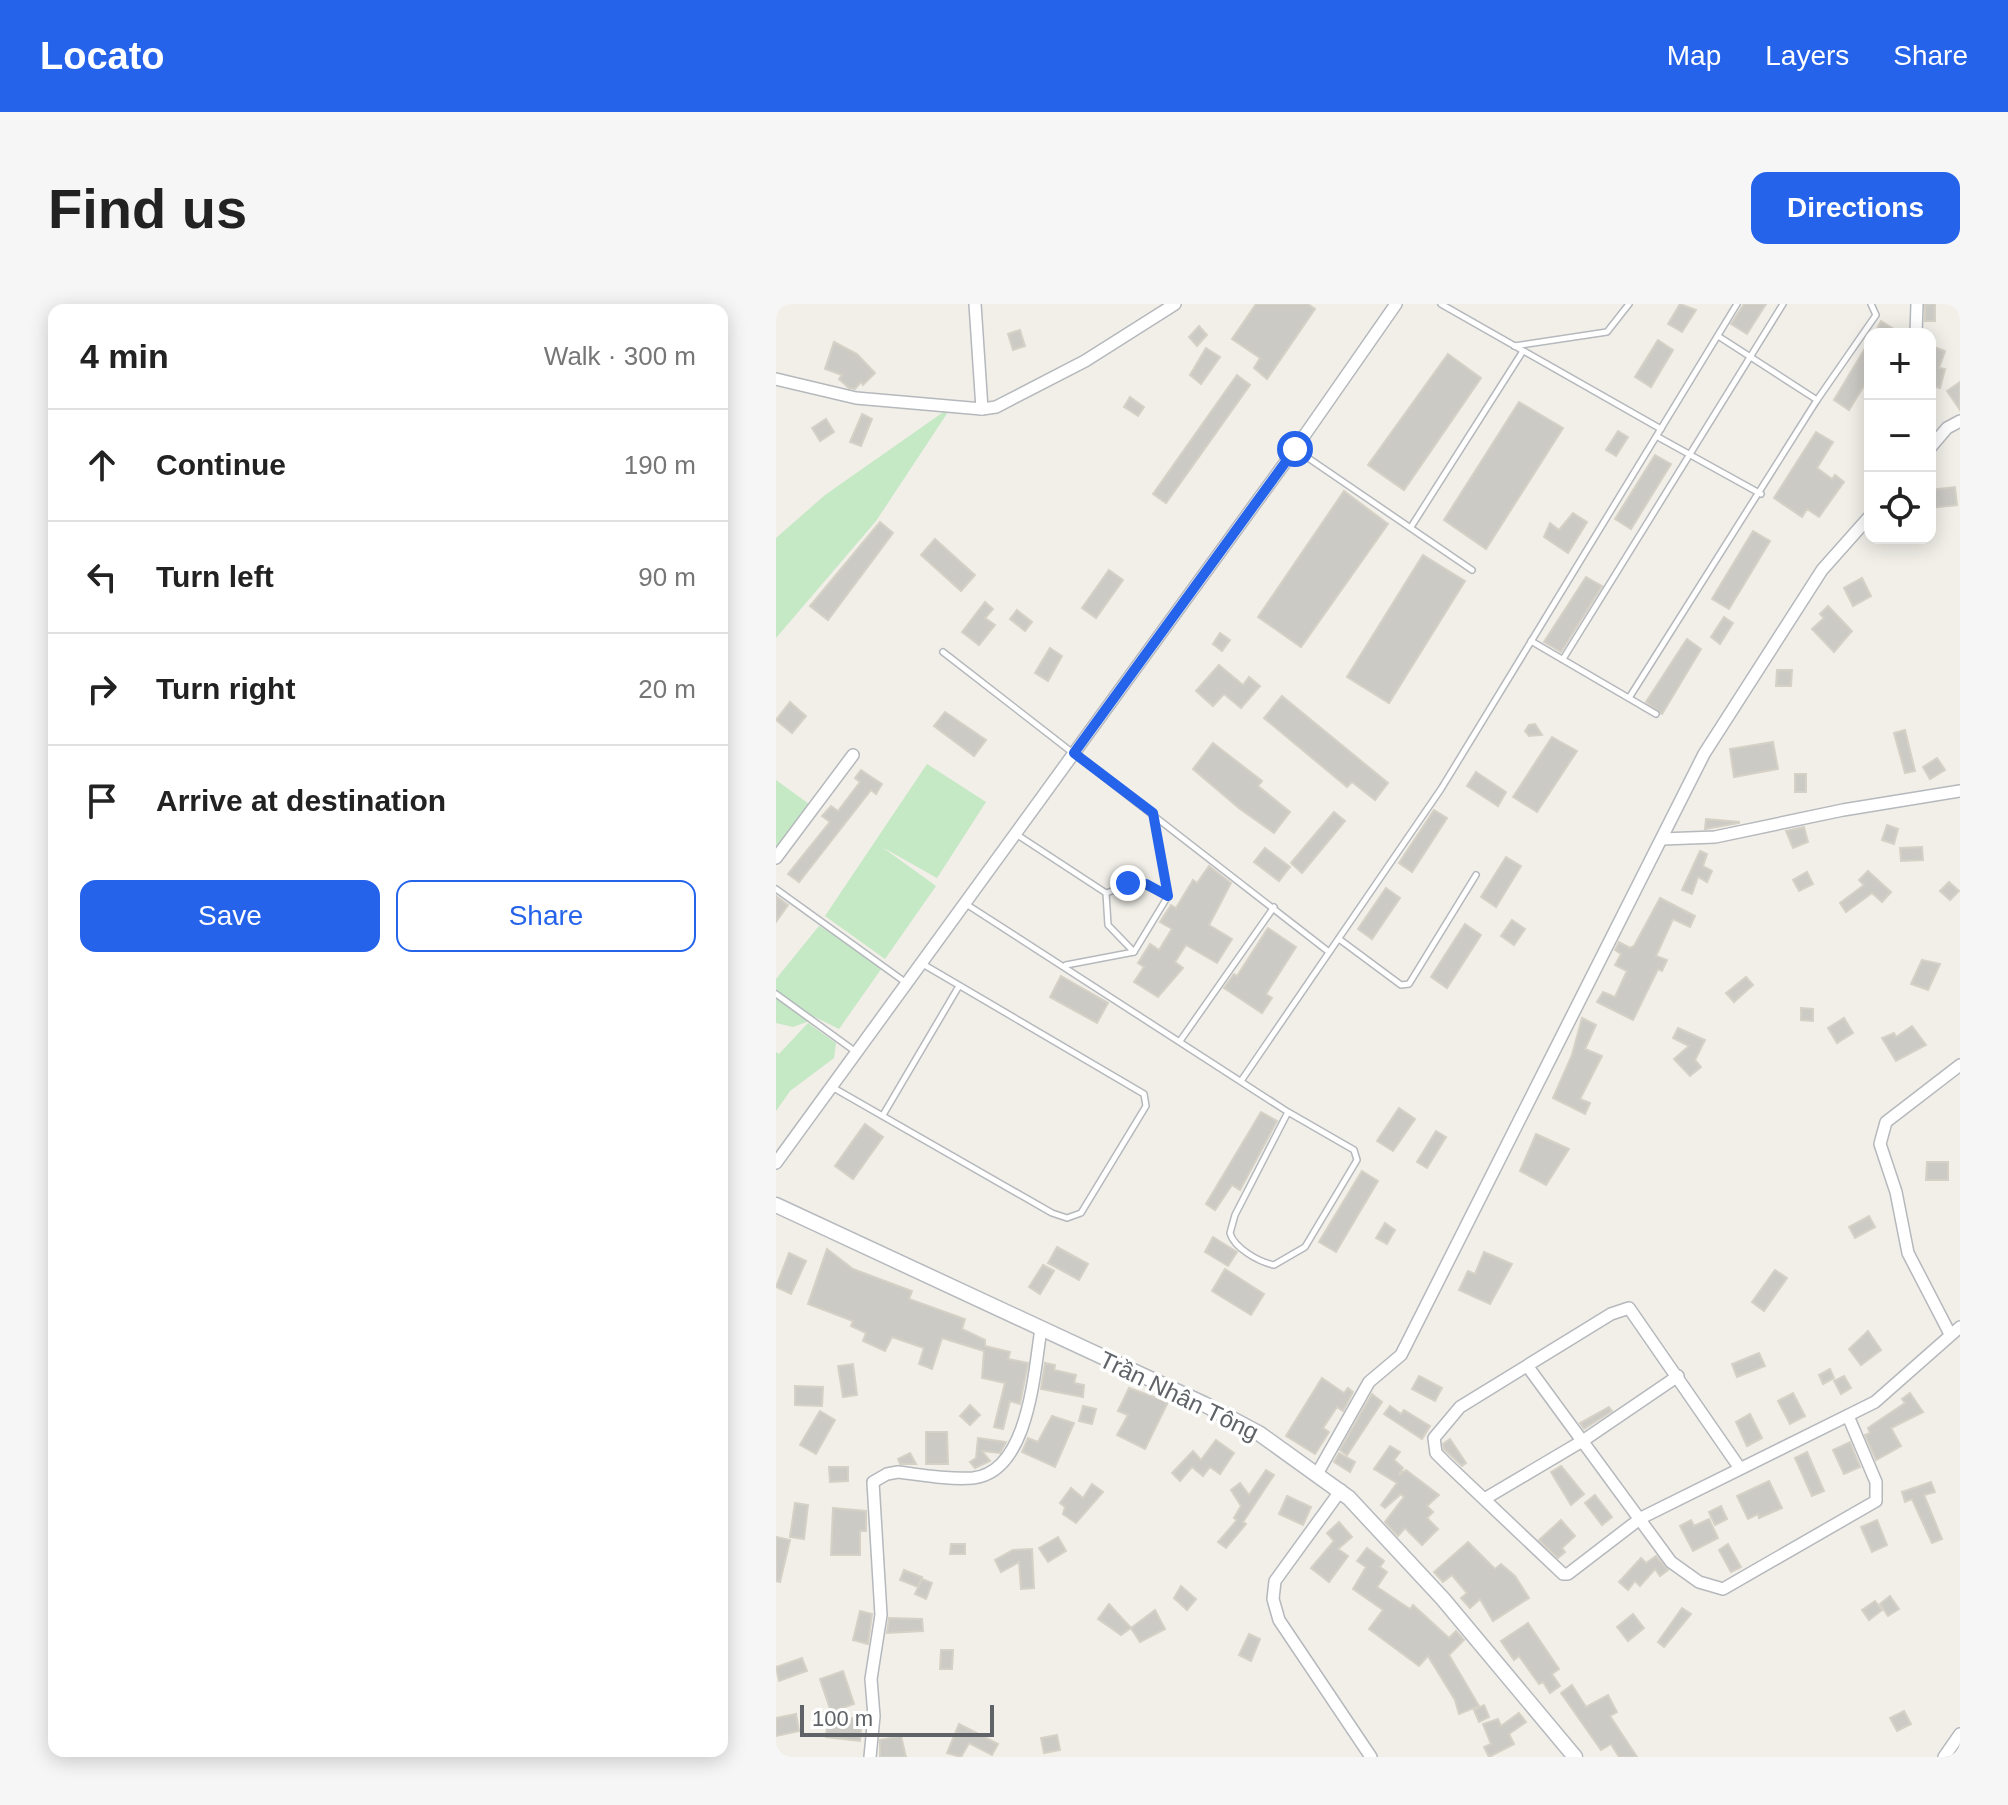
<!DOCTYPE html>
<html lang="en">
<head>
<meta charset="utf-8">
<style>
  :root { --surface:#fff; --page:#f6f6f6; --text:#222; --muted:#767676; --line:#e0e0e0; --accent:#2563eb }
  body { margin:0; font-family:Helvetica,sans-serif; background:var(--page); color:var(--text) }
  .controls { position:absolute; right:24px; top:24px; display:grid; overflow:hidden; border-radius:16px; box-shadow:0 4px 20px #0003 }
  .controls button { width:72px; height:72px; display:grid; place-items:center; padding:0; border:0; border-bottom:2px solid var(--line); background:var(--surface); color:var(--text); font:40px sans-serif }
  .scale { position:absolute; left:24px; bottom:20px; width:194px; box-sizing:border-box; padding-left:8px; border:4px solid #5f6368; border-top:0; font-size:22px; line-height:28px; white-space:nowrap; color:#5f6368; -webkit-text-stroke:6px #fff; paint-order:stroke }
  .stop { position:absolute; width:24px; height:24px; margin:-18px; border:6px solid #2563eb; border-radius:50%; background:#fff }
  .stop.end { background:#2563eb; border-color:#fff; box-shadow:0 2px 8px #0008 }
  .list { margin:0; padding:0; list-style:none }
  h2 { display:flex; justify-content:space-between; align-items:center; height:104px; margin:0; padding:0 32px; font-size:34px }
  h2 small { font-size:26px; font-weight:400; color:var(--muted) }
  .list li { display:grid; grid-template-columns:52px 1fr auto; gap:24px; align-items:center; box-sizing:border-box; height:112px; padding:0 32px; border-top:2px solid var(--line) }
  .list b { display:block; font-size:30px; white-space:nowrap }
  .list em { font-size:26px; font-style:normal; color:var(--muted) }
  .actions { display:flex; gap:16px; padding:24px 32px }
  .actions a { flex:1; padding:18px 0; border:2px solid var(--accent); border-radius:16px; text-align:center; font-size:28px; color:var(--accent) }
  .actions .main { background:var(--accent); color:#fff }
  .icon { flex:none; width:44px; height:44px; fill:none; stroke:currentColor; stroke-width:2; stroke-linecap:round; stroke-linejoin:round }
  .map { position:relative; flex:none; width:1184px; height:1453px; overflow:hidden; border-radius:16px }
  header { display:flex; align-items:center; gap:48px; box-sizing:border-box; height:112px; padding:0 40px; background:var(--accent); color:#fff }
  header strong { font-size:38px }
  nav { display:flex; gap:44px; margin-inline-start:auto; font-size:28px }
  .intro { display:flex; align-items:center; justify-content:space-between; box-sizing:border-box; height:192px; padding:0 48px }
  h1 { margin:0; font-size:56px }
  .button { padding:20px 36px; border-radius:16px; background:var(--accent); color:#fff; font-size:28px; font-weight:700 }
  main { display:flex; gap:48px; padding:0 48px }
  aside { flex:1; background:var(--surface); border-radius:16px; box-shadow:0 4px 20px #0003 }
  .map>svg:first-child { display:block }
  .green { fill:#c5e8c5 }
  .building { fill:#cccac5; stroke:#d6d1c6; stroke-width:2 }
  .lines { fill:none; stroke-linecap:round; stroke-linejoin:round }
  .lane-casing { stroke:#b5b8bc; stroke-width:8 }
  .street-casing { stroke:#b5b8bc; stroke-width:14 }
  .secondary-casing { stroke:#b6babf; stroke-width:17 }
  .lane { stroke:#fff; stroke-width:5 }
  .street { stroke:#fff; stroke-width:11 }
  .secondary { stroke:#fff; stroke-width:14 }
  .route { stroke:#2563eb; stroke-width:10 }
  .labels { text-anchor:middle; stroke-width:7; stroke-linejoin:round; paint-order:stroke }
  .street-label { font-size:24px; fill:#5f6368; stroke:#fff }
</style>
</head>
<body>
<header>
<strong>Locato</strong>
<nav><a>Map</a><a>Layers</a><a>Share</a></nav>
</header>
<div class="intro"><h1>Find us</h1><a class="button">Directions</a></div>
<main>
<aside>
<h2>4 min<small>Walk · 300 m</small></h2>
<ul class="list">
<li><svg class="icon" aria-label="ahead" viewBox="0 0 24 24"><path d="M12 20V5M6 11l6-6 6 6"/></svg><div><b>Continue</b></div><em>190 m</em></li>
<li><svg class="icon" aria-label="left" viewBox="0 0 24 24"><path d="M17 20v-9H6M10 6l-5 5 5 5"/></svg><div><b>Turn left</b></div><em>90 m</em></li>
<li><svg class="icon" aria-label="right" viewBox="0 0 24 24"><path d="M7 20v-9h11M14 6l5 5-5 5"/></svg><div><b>Turn right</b></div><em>20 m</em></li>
<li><svg class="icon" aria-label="arrive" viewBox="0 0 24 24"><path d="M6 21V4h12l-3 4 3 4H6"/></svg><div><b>Arrive at destination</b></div></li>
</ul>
<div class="actions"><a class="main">Save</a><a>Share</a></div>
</aside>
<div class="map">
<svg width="1184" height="1453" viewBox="0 0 1184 1453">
  <rect width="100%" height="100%" fill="#f1efe8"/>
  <g class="green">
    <polygon points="176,102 100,217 0,334 0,234 49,191"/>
    <polygon points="151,460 210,498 161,574 106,543 160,582 109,655 49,612"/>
    <polygon points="0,476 33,500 0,543"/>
    <polygon points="43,622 108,661 63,725 5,696 36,716 17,723 0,719 0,675"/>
    <polygon points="32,719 60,739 58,754 14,787 0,807 0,748 3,750"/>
  </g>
  <g class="building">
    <polygon points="480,0 532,0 539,5 491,75 478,64 484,54 456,35"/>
    <polygon points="904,0 920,6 906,28 892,20"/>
    <polygon points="968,0 990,0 971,30 955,20"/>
    <rect x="1149" y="0" width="10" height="17"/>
    <polygon points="1105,17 1126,30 1098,30"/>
    <polygon points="423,22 431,31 421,42 413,33"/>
    <polygon points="244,26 249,42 237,46 232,30"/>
    <polygon points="882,36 897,46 875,83 859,73"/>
    <polygon points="1094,36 1094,72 1073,106 1058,96"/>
    <polygon points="58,38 81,50 99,69 87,81 85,78 79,85 73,84 63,75 66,71 49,65"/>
    <polygon points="1158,43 1169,47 1163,64 1169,65 1164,84 1156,82 1155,85 1154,55"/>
    <polygon points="430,44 444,53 425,80 414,71"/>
    <polygon points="672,50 705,74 628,186 592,161"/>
    <polygon points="461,71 474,81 390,199 377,190"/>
    <polygon points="1184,78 1184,106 1171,87"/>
    <polygon points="354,93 368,103 362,112 348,103"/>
    <polygon points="743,98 787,124 710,245 668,216"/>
    <polygon points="86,110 96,115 85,142 74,138"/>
    <polygon points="50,115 58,128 44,137 36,124"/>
    <polygon points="842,127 852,133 840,152 830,146"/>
    <polygon points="1040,128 1057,138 1041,164 1056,175 1059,171 1068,178 1043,213 1031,205 1026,213 998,194"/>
    <polygon points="879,151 895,160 855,225 839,215"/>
    <polygon points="1179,183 1181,201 1154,204 1154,186"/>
    <polygon points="568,187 612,220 525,343 482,313"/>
    <polygon points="797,209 811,218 792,249 768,233 774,219 783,226"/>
    <polygon points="104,218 117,229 52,316 34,302"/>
    <polygon points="977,227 994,237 953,305 936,295"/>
    <polygon points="159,235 199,271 185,287 145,251"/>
    <polygon points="647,251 689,277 613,399 571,373"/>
    <polygon points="333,266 347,276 320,314 306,304"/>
    <polygon points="810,273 826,282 785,348 768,338"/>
    <polygon points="1086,274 1095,292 1077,302 1068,284"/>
    <polygon points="209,298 217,305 209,314 219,321 203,341 186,328"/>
    <polygon points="1052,302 1076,327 1058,348 1036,325 1048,314 1044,310"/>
    <polygon points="241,306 256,318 249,327 234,315"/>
    <polygon points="948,313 957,319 944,340 935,333"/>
    <polygon points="444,329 454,336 446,347 437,340"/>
    <polygon points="911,335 925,345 886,410 870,398"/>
    <polygon points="274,344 286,352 272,377 259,369"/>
    <polygon points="443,361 467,381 473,373 484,382 465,404 448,390 437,402 420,387"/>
    <polygon points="1001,366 1016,366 1015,382 1000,382"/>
    <polygon points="506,392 612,479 599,496 576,478 571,483 488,414"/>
    <polygon points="14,398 30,412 16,429 0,416"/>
    <polygon points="169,408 210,436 198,452 158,422"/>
    <polygon points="759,420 766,431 753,432 749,427 753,421"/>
    <polygon points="1129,426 1139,467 1129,469 1118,429"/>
    <polygon points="776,433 801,447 761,508 737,493"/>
    <polygon points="997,438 1002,465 958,473 954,445"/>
    <polygon points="437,439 486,477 482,482 514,508 498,529 464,505 417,465"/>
    <polygon points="1161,454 1169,466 1154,475 1147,463"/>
    <polygon points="85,466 106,480 100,490 95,486 23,578 12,570 54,518 46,512 55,502 62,507 84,478 79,474"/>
    <polygon points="700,468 730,488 722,502 691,482"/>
    <rect x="1019" y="470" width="11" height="18"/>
    <polygon points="658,506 671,514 636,568 623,559"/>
    <polygon points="558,508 569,517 526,569 515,559"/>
    <polygon points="930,515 963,518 963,519 929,525"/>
    <polygon points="1111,521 1122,525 1118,540 1106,536"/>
    <polygon points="1028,523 1032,538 1017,544 1010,527"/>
    <polygon points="1146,543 1147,556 1125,557 1124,544"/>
    <polygon points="489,544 514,563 503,577 478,558"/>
    <polygon points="924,547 931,550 927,562 936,567 931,578 922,573 916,590 906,586"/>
    <polygon points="730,553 745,562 720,603 705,593"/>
    <polygon points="433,562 455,579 433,621 456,635 441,659 410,641 399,658 407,664 382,693 358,678 368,663 362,659 374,640 383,646 396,625 384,618 395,601 400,604 417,576 421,579"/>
    <polygon points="1092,567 1115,588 1106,598 1096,589 1070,608 1064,599 1088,581 1083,576"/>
    <polygon points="1031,568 1037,580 1023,587 1017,576"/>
    <polygon points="1173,578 1183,587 1174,596 1164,587"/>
    <polygon points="610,584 624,594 596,635 582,625"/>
    <polygon points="0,592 12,601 0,618"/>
    <polygon points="884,594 919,612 914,623 897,615 880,652 891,656 886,667 882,665 857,716 821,698 827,688 839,693 851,667 839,661 845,650 839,646 843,638 854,644 858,642"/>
    <polygon points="736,616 749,625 738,641 725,632"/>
    <polygon points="689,620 705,631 671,684 655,673"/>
    <polygon points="492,624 520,643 490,690 496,694 486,709 448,684 458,670 461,672"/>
    <polygon points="1146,656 1164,660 1152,686 1135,680"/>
    <polygon points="285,672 332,699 321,719 274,693"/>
    <polygon points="970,673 977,681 958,698 950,689"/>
    <polygon points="1025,704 1037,705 1037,717 1025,716"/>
    <polygon points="806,714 820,721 809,745 826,752 804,795 814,799 809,810 777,794 796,751"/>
    <polygon points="1068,714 1077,729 1061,739 1052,724"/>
    <polygon points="1136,722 1150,741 1120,757 1106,734 1118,729 1120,733"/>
    <polygon points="902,724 929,736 919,756 925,763 914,772 898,755 913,742 897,734"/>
    <polygon points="623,804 639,815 617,847 601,837"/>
    <polygon points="485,808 501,817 464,886 456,881 439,906 430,900"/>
    <polygon points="89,820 107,833 77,875 59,862"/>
    <polygon points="660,827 670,833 651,864 641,858"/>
    <polygon points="760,830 793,845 770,881 744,867"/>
    <polygon points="1151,858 1172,858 1172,876 1150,876"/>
    <polygon points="586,867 602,877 560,948 543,938"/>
    <polygon points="1093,912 1099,923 1079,934 1073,923"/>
    <polygon points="609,919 619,926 611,940 600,934"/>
    <polygon points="437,933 461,948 452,962 429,948"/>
    <polygon points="281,943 312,960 303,976 272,959"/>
    <polygon points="51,945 77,965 136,987 133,995 189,1015 186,1025 209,1036 209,1042 234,1048 232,1055 252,1059 244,1100 234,1097 227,1125 218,1123 229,1079 206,1074 208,1047 166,1034 156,1065 143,1060 148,1044 116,1033 109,1047 87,1037 90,1029 75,1022 77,1017 32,1000"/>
    <polygon points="708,948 736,960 714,1000 683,986 692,967 699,970"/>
    <polygon points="13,949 30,957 15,990 0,983"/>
    <polygon points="267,961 278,967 264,990 253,983"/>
    <polygon points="449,965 488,990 475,1011 436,987"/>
    <polygon points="999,966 1011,974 988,1007 976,998"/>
    <polygon points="1092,1027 1105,1046 1085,1061 1073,1045"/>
    <polygon points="983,1049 989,1062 961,1073 956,1060"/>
    <polygon points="269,1059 279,1061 278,1066 300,1071 298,1079 308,1081 307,1093 265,1085"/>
    <polygon points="77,1060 81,1091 67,1093 62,1062"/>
    <polygon points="1054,1065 1058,1074 1047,1080 1043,1071"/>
    <polygon points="643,1072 666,1084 659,1097 636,1085"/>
    <polygon points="1068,1072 1075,1084 1065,1090 1058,1077"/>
    <polygon points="546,1074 568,1089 572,1084 577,1088 567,1107 561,1103 547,1124 553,1128 539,1150 510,1132"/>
    <polygon points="19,1082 47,1083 46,1102 19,1101"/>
    <polygon points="353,1084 392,1098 369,1145 341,1131 352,1111 342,1107"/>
    <polygon points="1017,1089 1029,1112 1014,1120 1002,1097"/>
    <polygon points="1134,1089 1147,1108 1115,1124 1125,1142 1100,1156 1089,1131 1094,1129 1092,1124 1129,1099 1126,1095"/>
    <polygon points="596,1090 606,1098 571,1151 564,1146"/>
    <polygon points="194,1101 204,1111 194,1121 184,1112"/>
    <polygon points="307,1102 320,1105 316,1120 303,1117"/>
    <polygon points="614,1102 625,1110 628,1106 654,1122 646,1135 608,1110"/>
    <polygon points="833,1103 836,1107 808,1125 804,1119"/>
    <polygon points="44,1107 59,1116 40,1150 24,1141"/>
    <polygon points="974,1110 986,1134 971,1142 960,1118"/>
    <polygon points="276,1112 298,1119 279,1163 246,1148 252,1134 262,1138"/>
    <polygon points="150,1128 171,1128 172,1160 150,1160"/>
    <polygon points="202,1134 230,1138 224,1149 206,1147 214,1157 199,1164 194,1158 200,1154"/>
    <polygon points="674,1135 690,1159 686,1162 668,1145 667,1140"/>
    <polygon points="440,1136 458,1149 444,1170 434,1163 427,1172 416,1163 404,1177 396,1169 417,1147 425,1156"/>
    <polygon points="1074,1138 1084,1163 1068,1170 1057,1146"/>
    <polygon points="614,1142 624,1148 618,1156 627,1164 623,1171 630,1166 663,1191 651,1202 657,1208 651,1214 662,1225 646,1241 629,1224 622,1232 609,1218 628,1193 625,1190 609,1204 605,1201 621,1179 598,1165"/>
    <polygon points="1031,1148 1048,1187 1036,1192 1019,1154"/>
    <polygon points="134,1149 140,1160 124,1160 122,1155"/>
    <polygon points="563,1149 579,1158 574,1168 558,1158"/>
    <polygon points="785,1162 808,1190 795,1201 775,1168"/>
    <polygon points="53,1163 72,1163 72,1177 54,1178"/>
    <polygon points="490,1166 498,1171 467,1218 470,1220 450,1244 442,1238 461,1216 458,1214 465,1202 455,1186 464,1179 473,1191"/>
    <polygon points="993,1177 1006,1204 983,1214 982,1210 972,1215 961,1192"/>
    <polygon points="1155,1178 1159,1188 1148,1191 1166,1235 1156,1239 1136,1195 1129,1198 1126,1188"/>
    <polygon points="316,1180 327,1188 300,1219 287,1210 289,1203 284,1199 295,1184 307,1194"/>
    <polygon points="819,1191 836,1213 826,1221 809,1199"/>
    <polygon points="511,1192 535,1203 527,1221 503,1210"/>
    <polygon points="19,1199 32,1201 28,1235 14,1233"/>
    <polygon points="945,1202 951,1215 939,1221 933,1208"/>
    <polygon points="57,1204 90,1207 90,1227 84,1227 84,1251 55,1251"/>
    <polygon points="933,1215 942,1234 917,1247 904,1222 915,1216 918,1222"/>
    <polygon points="785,1216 799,1232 786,1244 789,1248 782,1254 763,1236"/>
    <polygon points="1101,1216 1111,1241 1096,1248 1085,1223"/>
    <polygon points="563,1218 576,1233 562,1245 572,1252 553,1278 535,1264 558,1237 551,1229"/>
    <polygon points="0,1233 14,1236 4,1278 0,1277"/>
    <polygon points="282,1233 290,1247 272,1258 263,1244"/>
    <polygon points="692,1238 719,1265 725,1260 739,1272 753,1294 717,1317 704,1295 694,1304 685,1294 691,1289 676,1271 667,1278 658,1268"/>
    <polygon points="175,1240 189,1240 189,1250 174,1250"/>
    <polygon points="952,1240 965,1263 955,1268 943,1246"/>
    <polygon points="591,1244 608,1257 604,1263 611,1268 601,1283 634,1305 637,1301 673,1334 680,1327 688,1336 673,1351 703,1402 683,1410 679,1396 652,1352 643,1362 593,1325 607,1306 577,1285 590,1263 581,1257"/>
    <polygon points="256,1245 258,1284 245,1285 243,1258 225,1268 219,1256 237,1246"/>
    <polygon points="880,1252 892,1266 884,1272 879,1265 864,1282 859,1277 852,1286 843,1278 865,1254 870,1259"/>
    <polygon points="128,1266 146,1273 142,1283 124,1276"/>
    <polygon points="146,1275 156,1279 150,1295 139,1290"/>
    <polygon points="405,1282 420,1295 411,1306 398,1294"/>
    <polygon points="1114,1292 1123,1305 1112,1312 1104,1300"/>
    <polygon points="1099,1297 1106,1306 1093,1316 1086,1306"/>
    <polygon points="333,1300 355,1324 379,1306 389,1325 364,1338 355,1324 345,1331 322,1315"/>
    <polygon points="906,1304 915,1310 888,1343 882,1338"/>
    <polygon points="84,1307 96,1310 92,1340 77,1336"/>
    <polygon points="857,1310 868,1324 852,1337 841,1323"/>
    <polygon points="113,1314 146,1315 147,1327 111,1329"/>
    <polygon points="752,1319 783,1365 776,1370 784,1382 774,1389 767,1378 763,1380 743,1352 738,1356 725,1337"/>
    <polygon points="473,1330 484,1335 475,1357 463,1351"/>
    <polygon points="165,1346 177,1346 176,1365 164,1365"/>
    <polygon points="26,1354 31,1367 3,1377 0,1363"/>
    <polygon points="67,1367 78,1400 55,1408 44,1375"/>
    <polygon points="796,1381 810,1403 832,1391 841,1408 834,1412 861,1453 843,1453 835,1440 825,1446 785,1389"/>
    <polygon points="708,1401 713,1413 703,1418 698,1406"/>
    <polygon points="1128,1407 1135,1420 1121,1427 1114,1414"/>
    <polygon points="743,1409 750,1418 733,1430 738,1440 713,1453 708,1443 715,1440 707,1420 722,1415 725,1422"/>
    <polygon points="20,1410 23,1427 0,1432 0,1414"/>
    <polygon points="52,1412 86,1415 84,1437 50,1433"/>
    <polygon points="183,1420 222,1440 216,1451 193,1439 185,1453 171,1449"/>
    <polygon points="281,1431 284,1446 268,1449 265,1434"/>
    <polygon points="125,1432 130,1453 104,1453 104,1436"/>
  </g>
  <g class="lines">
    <defs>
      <g id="lane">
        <polyline points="665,0 885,125"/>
        <polyline points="942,32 1041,96"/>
        <polyline points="738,42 831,28 853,0"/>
        <polyline points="882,133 985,190"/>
        <polyline points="519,145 696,266"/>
        <polyline points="635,223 747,47"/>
        <polyline points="755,337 880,410"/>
        <polyline points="167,348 553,648"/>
        <polyline points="787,355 1007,0"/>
        <polyline points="853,394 1041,96 1100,11 1095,0"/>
        <polyline points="240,530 330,589"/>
        <polyline points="0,585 129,678"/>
        <polyline points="330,589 332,621 358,648"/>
        <polyline points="330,589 362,578 391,592"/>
        <path d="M190,600L512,808L578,846L581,856L529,943L498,961C483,958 458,944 454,929L459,911L512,808"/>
        <polyline points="563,635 625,681 633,680 700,571"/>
        <polyline points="290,661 358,648 392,592 377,510"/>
        <polyline points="0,690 80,748"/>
        <polyline points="404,737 498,603"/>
        <polyline points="465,777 665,485 961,0"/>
        <polyline points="56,783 276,909 291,914 305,909 370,802 368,790 145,659"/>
        <polyline points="107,811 183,682"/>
      </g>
      <g id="street">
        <polyline points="199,0 206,105"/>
        <polyline points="1140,30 1141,0"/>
        <polyline points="0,75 80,94 206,105 220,103 309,57 399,0"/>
        <polyline points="1154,144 1171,124 1184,117"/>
        <polyline points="886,535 939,533 1067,506 1184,487"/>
        <polyline points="0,554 77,451"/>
        <polyline points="0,859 519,145 620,0"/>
        <polyline points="1174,1030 1132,949 1120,888 1104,840 1110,818 1184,761"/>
        <polyline points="752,1063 895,1258 923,1278 947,1285 1100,1197 1100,1178 1072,1112"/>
        <polyline points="963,1163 853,1004 835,1010 684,1103 658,1134 660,1149 670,1159 787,1270 792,1270 865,1214 1099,1098 1184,1023"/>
        <polyline points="541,1170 593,1078 625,1051 928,450 1046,266 1094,212"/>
        <polyline points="565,1186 499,1277 497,1295 503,1316 595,1453"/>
        <polyline points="710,1194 808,1136 902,1072"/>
        <path d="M94,1453L98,1412L95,1375L105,1311L97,1178L111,1170L122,1168C146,1171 173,1176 197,1174C253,1168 258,1068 265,1025"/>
        <polyline points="1168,1453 1184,1430"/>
      </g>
      <polyline id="secondary" points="0,901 428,1100 484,1130 573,1194 667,1295 799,1453"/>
    </defs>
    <use href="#lane" class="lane-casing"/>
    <use href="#street" class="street-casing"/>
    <use href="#secondary" class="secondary-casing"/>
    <use href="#lane" class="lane"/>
    <use href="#street" class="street"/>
    <use href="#secondary" class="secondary"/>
  </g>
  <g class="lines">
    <polyline class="route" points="352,579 370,580 392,592 377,509 298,449 519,145"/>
  </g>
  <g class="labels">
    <g class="street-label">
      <text transform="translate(403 1092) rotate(26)" y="8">Trần Nhân Tông</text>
    </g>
  </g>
</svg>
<div class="controls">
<button>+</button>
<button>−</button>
<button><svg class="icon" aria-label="locate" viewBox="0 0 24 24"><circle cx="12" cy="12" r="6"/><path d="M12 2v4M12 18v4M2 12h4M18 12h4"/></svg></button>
</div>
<div class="scale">100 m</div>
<div class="stop" style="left:519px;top:145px"></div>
<div class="stop end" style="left:352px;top:579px"></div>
</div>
</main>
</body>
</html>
